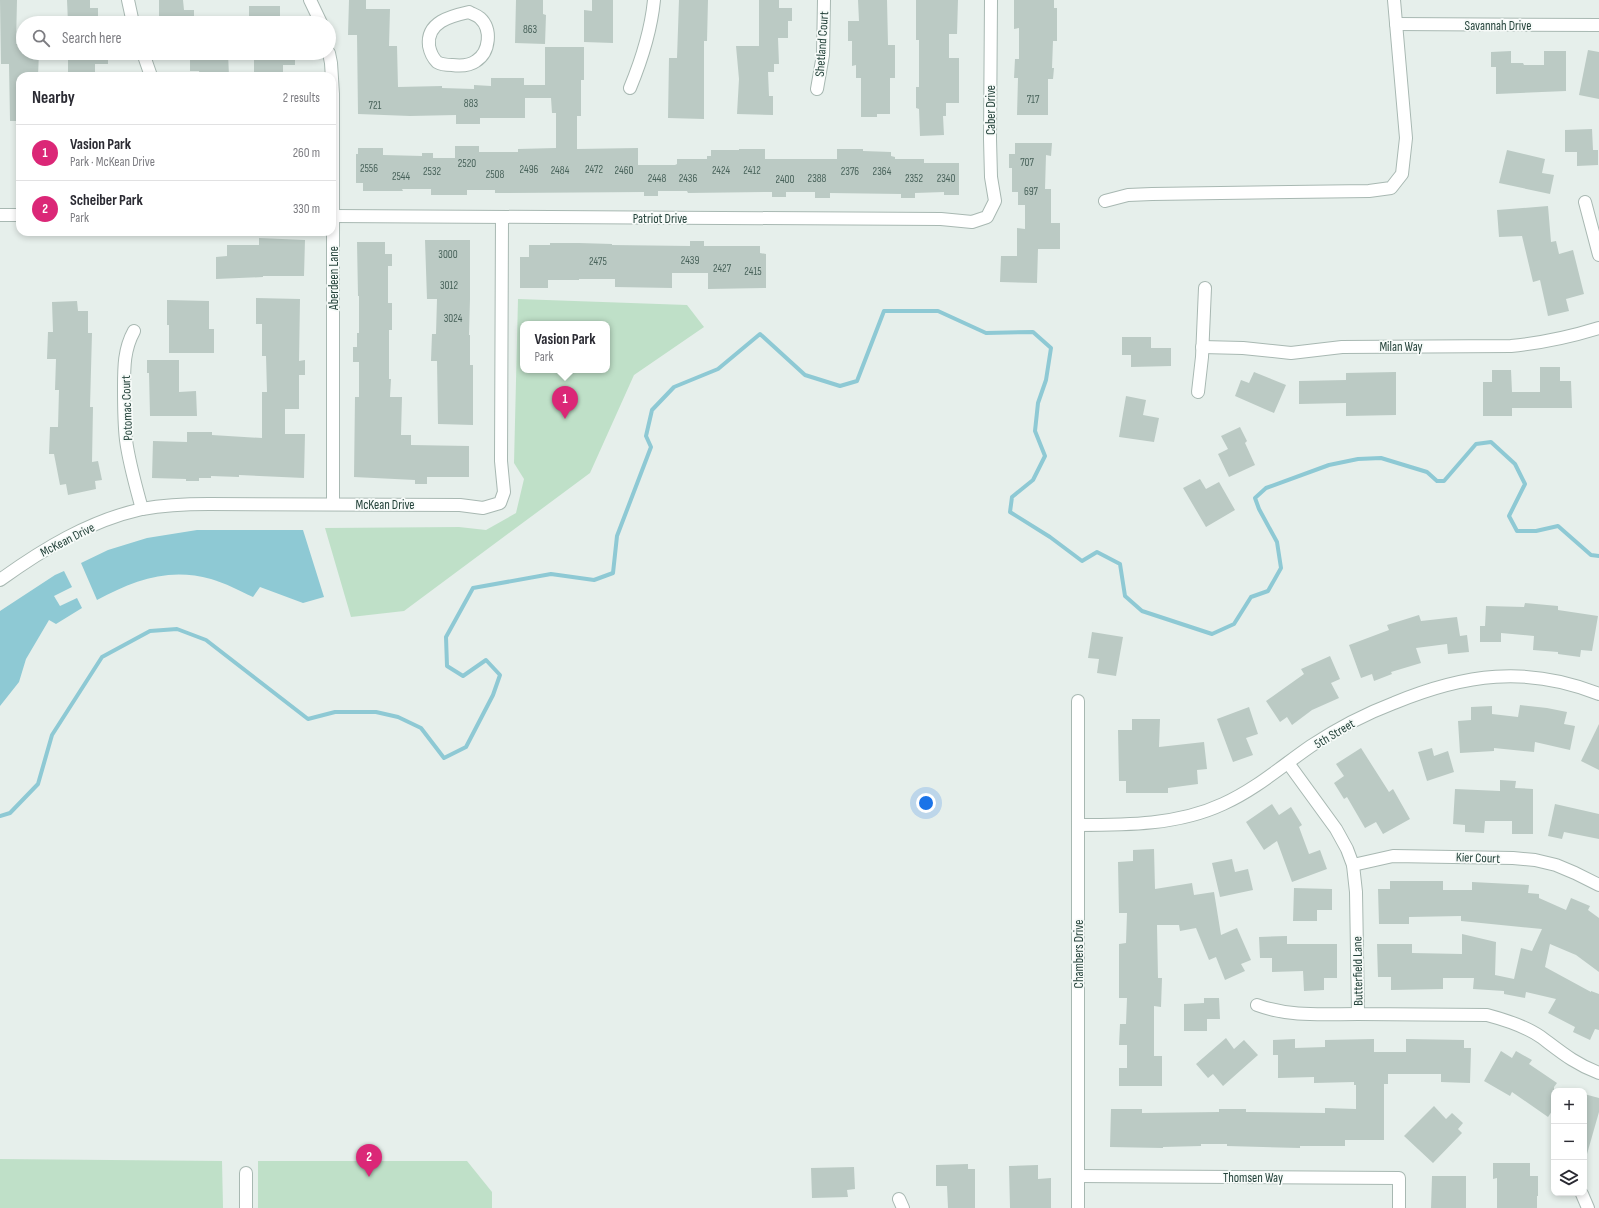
<!DOCTYPE html>
<html lang="en">
<head>
<meta charset="utf-8">
<style>
  :root { --surface:#fff; --page:#f2f2f3; --text:#2b2b33; --muted:#7c7c81; --line:#e1e1e2; --accent:#db2777 }
  body { margin:0; font-family:"Sofia Sans Condensed",sans-serif; background:var(--page); color:var(--text) }
  .controls { position:absolute; right:12px; bottom:12px; display:grid; overflow:hidden; border-radius:8px; box-shadow:0 2px 6px #0003 }
  .controls button { width:36px; height:36px; display:grid; place-items:center; padding:0; border:0; border-bottom:1px solid var(--line); background:var(--surface); color:var(--text); font:20px sans-serif }
  .you { position:absolute; left:926px; top:803px; width:14px; height:14px; margin:-10px; border:3px solid #fff; border-radius:50%; background:#1a73e8; box-shadow:0 0 0 6px #1a73e833 }
  .badge { display:grid; place-items:center; width:26px; height:26px; border-radius:50%; background:var(--accent); color:#fff; font-size:13px; font-weight:700 }
  .pin { position:absolute; translate:-50% -33px; filter:drop-shadow(0 1px 2px #0008) }
  .pin::after { content:''; position:absolute; top:21px; width:14px; height:12px; background:inherit; clip-path:polygon(0 0,100% 0,50% 100%) }
  .popup { position:absolute; left:520px; top:321px; width:90px; height:52px; box-sizing:border-box; display:grid; place-content:center; border-radius:8px; background:var(--surface); filter:drop-shadow(0 1px 3px #0005); font-size:13px; white-space:nowrap; color:var(--muted) }
  .popup b { font-size:15px; color:var(--text) }
  .popup::after { content:''; position:absolute; left:50%; top:100%; margin-left:-8px; border:8px solid transparent; border-top-color:var(--surface) }
  .list { margin:0; padding:0; list-style:none }
  h2 { display:flex; justify-content:space-between; align-items:center; height:52px; margin:0; padding:0 16px; font-size:17px }
  h2 small { font-size:13px; font-weight:400; color:var(--muted) }
  .list li { display:grid; grid-template-columns:26px 1fr auto; gap:12px; align-items:center; box-sizing:border-box; height:56px; padding:0 16px; border-top:1px solid var(--line) }
  .list b { display:block; font-size:15px; white-space:nowrap }
  .list p { margin:0; font-size:13px; white-space:nowrap; color:var(--muted) }
  .list em { font-size:13px; font-style:normal; color:var(--muted) }
  .icon { flex:none; width:22px; height:22px; fill:none; stroke:currentColor; stroke-width:2; stroke-linecap:round; stroke-linejoin:round }
  .map { position:relative; flex:none; width:1599px; height:1208px; overflow:hidden }
  .search { position:absolute; background:var(--surface); box-shadow:0 2px 6px #0003; left:16px; top:16px; width:320px; height:44px; display:flex; align-items:center; gap:10px; box-sizing:border-box; padding:0 14px; border-radius:22px; color:var(--muted); font-size:15px }
  .panel { position:absolute; background:var(--surface); box-shadow:0 2px 6px #0003; left:16px; top:72px; width:320px; height:164px; border-radius:12px }
  .map>svg:first-child { display:block }
  .green { fill:#bfe0c8; fill-rule:evenodd }
  .water { fill:#8ec9d4 }
  .lines { fill:none; stroke-linecap:round; stroke-linejoin:round }
  .stream { stroke:#8ec9d4; stroke-width:4 }
  .building { fill:#bbcac4 }
  .minor-casing { stroke:#a8b8b2; stroke-width:14 }
  .minor { stroke:#fff; stroke-width:12 }
  .labels { text-anchor:middle; stroke-width:3.5; stroke-linejoin:round; paint-order:stroke }
  .number-label { font-size:11px; fill:#4a645c }
  .street-label { font-size:13px; fill:#24423a; stroke:#f7fbf9 }
</style>
</head>
<body>
<div class="map">
<svg width="1599" height="1208" viewBox="0 0 1599 1208">
  <rect width="100%" height="100%" fill="#e6efeb"/>
  <g class="green">
    <path d="M518,299L687,305L704,327L634,375L590,473L404,611L351,617L325,528L459,527L486,530L516,513L524,479L514,463ZM523,324H607V370H523Z"/>
    <polygon points="0,1159 222,1161 223,1208 0,1208"/>
    <polygon points="258,1161 467,1161 492,1192 492,1208 258,1208"/>
  </g>
  <g class="water">
    <path d="M197,530H303L324,597L303,603L260,587L253,597C240,591 225,583 211,579C169,567 134,580 97,600L81,563L108,550L147,538Z"/>
    <polygon points="64,571 72,587 54,596 60,606 77,598 82,608 56,624 49,620 26,659 19,682 0,706 0,611 55,575"/>
  </g>
  <g class="lines">
    <polyline class="stream" points="0,816 10,813 38,784 52,735 102,657 150,631 177,629 206,640 308,719 335,712 376,712 398,717 421,728 444,758 466,747 493,695 500,675 486,660 463,676 447,666 446,637 473,588 551,574 594,580 613,573 617,536 651,447 646,436 652,410 674,387 718,369 760,334 805,375 840,386 857,381 884,311 938,311 986,333 1033,332 1051,348 1046,380 1038,403 1035,431 1045,456 1033,480 1012,497 1010,512 1050,537 1082,561 1097,552 1120,564 1125,596 1142,611 1212,634 1234,624 1251,597 1268,591 1281,568 1277,542 1259,509 1255,498 1266,488 1329,465 1358,459 1381,458 1427,472 1437,481 1444,481 1476,444 1491,442 1515,464 1525,484 1509,516 1517,531 1536,531 1558,526 1591,555 1599,556"/>
  </g>
  <g class="building">
    <polygon points="0,0 17,0 16,44 23,44 23,53 39,53 38,76 20,76 20,121 10,121 9,64 1,64"/>
    <polygon points="67,0 90,0 90,8 98,8 98,23 68,23"/>
    <polygon points="159,0 183,0 184,10 194,10 194,23 159,23"/>
    <polygon points="349,0 366,0 366,9 390,9 389,46 397,46 398,87 442,86 442,88 474,89 474,85 491,86 491,78 524,78 524,85 545,85 545,47 584,47 584,80 581,80 581,116 577,116 577,149 638,148 638,165 675,165 677,164 677,159 707,159 707,156 711,156 711,150 739,150 739,149 765,149 765,159 837,159 837,149 863,149 863,151 891,152 891,156 895,157 895,159 924,159 924,163 959,163 959,195 944,195 944,192 915,193 915,198 901,198 901,194 830,193 830,198 815,198 815,192 786,192 786,197 772,197 772,192 688,193 687,191 658,191 658,196 644,196 644,192 495,193 495,190 467,190 467,195 431,195 431,189 402,189 403,191 363,191 363,183 356,183 356,154 358,154 358,148 383,148 383,155 422,156 422,153 433,153 433,158 455,158 455,146 479,146 479,152 518,152 518,149 556,148 556,113 552,113 551,98 525,98 525,118 480,118 480,124 456,124 456,115 410,116 358,114 357,35 348,35"/>
    <polygon points="516,0 543,0 543,14 546,15 545,44 515,43"/>
    <polygon points="592,0 613,0 613,43 584,42 584,10 592,11"/>
    <polygon points="679,0 708,0 707,41 704,41 704,119 668,118 669,58 677,58"/>
    <polygon points="759,0 779,0 779,8 792,8 792,21 788,21 788,38 778,38 779,64 774,64 774,72 768,72 769,96 773,96 773,115 737,114 739,79 736,46 759,46"/>
    <polygon points="858,0 887,0 888,45 895,45 895,78 890,78 890,114 877,114 877,117 861,117 861,78 856,78 856,65 852,66 852,41 848,41 848,21 859,21"/>
    <polygon points="916,0 958,0 957,34 949,34 949,58 959,58 959,103 946,103 946,116 943,116 944,135 920,136 919,109 916,108 916,87 919,87 919,40 916,40"/>
    <polygon points="1014,0 1054,0 1054,8 1057,8 1057,41 1053,41 1052,68 1054,68 1053,79 1048,79 1048,115 1017,115 1018,78 1014,78 1015,59 1019,59 1019,28 1014,29"/>
    <rect x="249" y="6" width="31" height="17"/>
    <polygon points="1588,50 1599,52 1599,99 1579,95"/>
    <polygon points="1511,51 1511,63 1523,63 1524,65 1544,65 1544,51 1566,51 1566,91 1496,94 1496,67 1491,67 1491,52"/>
    <polygon points="68,53 108,53 108,64 95,64 95,76 68,76"/>
    <polygon points="190,53 228,53 229,76 200,76 199,71 190,71"/>
    <polygon points="254,53 295,53 295,65 283,65 283,76 254,76"/>
    <polygon points="1592,129 1593,150 1598,150 1598,165 1577,166 1577,152 1565,152 1565,130"/>
    <polygon points="1015,143 1052,143 1051,156 1046,155 1045,189 1051,189 1051,223 1060,223 1060,249 1038,249 1037,283 1000,282 1001,256 1017,256 1017,228 1025,229 1025,205 1018,205 1018,192 1012,192 1012,168 1009,168 1009,154 1015,154"/>
    <polygon points="1507,150 1545,159 1542,173 1554,175 1550,194 1499,183"/>
    <polygon points="1548,206 1551,242 1556,241 1559,254 1573,250 1584,294 1566,299 1569,311 1548,316 1540,280 1533,282 1522,236 1499,237 1497,210"/>
    <polygon points="259,238 305,240 304,276 263,276 263,277 216,279 216,257 227,256 227,245 259,245"/>
    <polygon points="425,240 470,240 470,299 469,335 470,335 470,365 473,365 473,425 438,424 437,361 431,361 432,334 436,334 437,299 427,299"/>
    <polygon points="690,241 704,241 704,246 760,246 760,253 766,254 766,288 708,289 708,273 672,273 672,288 615,287 615,279 579,279 579,280 548,280 548,288 520,288 520,257 529,257 529,245 550,245 550,243 579,243 612,244 612,245 690,246"/>
    <polygon points="357,242 385,242 385,254 392,254 392,266 388,266 388,303 392,303 392,330 389,330 389,379 391,379 390,397 402,397 401,435 411,435 411,445 469,446 469,477 427,477 427,484 415,484 415,480 354,477 355,397 359,397 359,362 353,362 353,347 357,347 357,333 359,333 359,296 358,296"/>
    <polygon points="256,298 300,299 299,361 305,360 305,375 299,375 299,409 285,409 285,434 305,434 304,478 239,475 239,477 211,476 211,478 199,478 199,481 186,481 186,479 152,478 153,441 187,442 187,432 212,432 212,435 262,438 262,392 267,392 266,356 262,356 262,324 256,324"/>
    <polygon points="167,300 209,301 209,329 214,329 214,353 169,353 169,325 167,325"/>
    <polygon points="77,301 78,311 88,311 88,333 92,333 90,407 93,407 92,462 98,461 102,480 95,481 96,489 68,495 66,484 60,485 54,454 49,454 50,427 58,427 59,390 55,390 56,359 47,359 48,332 53,332 52,302"/>
    <polygon points="1122,337 1151,337 1151,348 1171,348 1171,366 1131,367 1131,355 1122,355"/>
    <polygon points="147,360 179,360 179,392 196,391 197,416 150,416 149,373 147,373"/>
    <polygon points="1540,367 1560,367 1560,381 1571,381 1572,408 1512,408 1512,416 1483,416 1483,382 1492,382 1492,370 1511,370 1512,392 1540,392"/>
    <polygon points="1254,372 1286,385 1274,413 1235,396 1241,380 1249,383"/>
    <polygon points="1396,372 1396,415 1346,416 1346,403 1299,404 1299,381 1346,380 1346,373"/>
    <polygon points="1126,396 1146,400 1143,415 1159,418 1154,442 1119,437"/>
    <polygon points="1240,427 1247,441 1245,443 1255,465 1229,477 1218,454 1228,449 1221,436"/>
    <polygon points="1200,479 1206,489 1219,482 1235,510 1206,527 1183,488"/>
    <polygon points="1525,603 1558,606 1558,610 1598,616 1592,651 1581,650 1580,657 1558,654 1558,652 1533,650 1534,636 1501,633 1501,642 1480,642 1480,626 1485,626 1486,606 1524,607"/>
    <polygon points="1419,615 1421,621 1457,617 1460,636 1467,635 1469,652 1448,654 1447,644 1416,648 1421,663 1391,672 1392,674 1374,681 1372,674 1361,678 1349,645 1389,630 1387,625"/>
    <polygon points="1092,632 1123,637 1116,676 1097,673 1099,659 1088,658"/>
    <polygon points="1330,656 1340,679 1331,683 1339,698 1312,710 1292,725 1287,717 1280,722 1266,701 1304,674 1301,669"/>
    <polygon points="1520,705 1547,708 1567,712 1564,724 1575,726 1570,750 1535,742 1534,752 1494,748 1494,751 1460,753 1458,721 1471,720 1471,707 1492,706 1492,714 1518,717"/>
    <polygon points="1249,707 1258,734 1246,738 1253,755 1233,762 1217,719"/>
    <polygon points="1132,719 1160,719 1159,747 1204,742 1207,769 1197,770 1198,784 1168,788 1168,793 1126,793 1126,781 1119,781 1118,730 1132,730"/>
    <polygon points="1599,724 1599,770 1581,761"/>
    <polygon points="1361,748 1389,792 1393,789 1410,819 1383,834 1376,822 1365,828 1347,797 1344,799 1334,783 1344,776 1336,764"/>
    <polygon points="1432,748 1434,756 1448,751 1454,772 1427,781 1418,752"/>
    <polygon points="1500,780 1516,781 1515,788 1533,789 1533,834 1512,834 1512,821 1485,821 1484,833 1465,832 1465,825 1453,824 1455,789 1500,791"/>
    <polygon points="1272,804 1279,815 1291,807 1302,825 1299,827 1309,854 1320,850 1327,869 1292,882 1277,841 1264,850 1246,822"/>
    <polygon points="1555,804 1599,814 1599,839 1564,832 1562,839 1548,836"/>
    <polygon points="1154,849 1155,889 1192,883 1194,895 1214,892 1221,935 1237,928 1251,960 1241,964 1245,971 1225,980 1216,957 1209,960 1196,928 1180,931 1179,925 1157,925 1158,978 1162,978 1161,1007 1154,1006 1154,1056 1162,1056 1162,1086 1119,1086 1119,1068 1127,1068 1127,1045 1119,1045 1120,1024 1126,1024 1127,998 1119,998 1119,944 1126,943 1127,913 1119,913 1118,862 1133,861 1133,850"/>
    <polygon points="1232,859 1235,872 1248,869 1253,890 1220,897 1212,863"/>
    <polygon points="1390,881 1443,881 1443,890 1472,890 1472,882 1529,885 1528,893 1539,894 1539,898 1566,910 1571,898 1590,906 1588,910 1599,918 1599,972 1576,955 1550,944 1545,967 1591,992 1591,991 1599,994 1599,1030 1595,1029 1590,1040 1573,1032 1575,1027 1548,1013 1556,999 1526,992 1525,998 1504,994 1504,991 1473,989 1474,978 1443,978 1443,989 1391,990 1391,977 1378,977 1377,944 1412,944 1412,953 1462,954 1462,934 1496,942 1495,975 1514,979 1521,948 1532,951 1542,929 1461,921 1461,916 1409,917 1409,924 1379,924 1378,889 1390,889"/>
    <polygon points="1294,888 1332,889 1332,910 1317,910 1317,921 1293,921"/>
    <polygon points="1287,936 1287,944 1337,944 1337,978 1324,978 1324,990 1304,991 1303,971 1272,972 1272,958 1260,958 1259,937"/>
    <polygon points="1204,998 1219,998 1220,1019 1207,1019 1207,1031 1184,1031 1184,1004 1204,1003"/>
    <polygon points="1226,1038 1234,1049 1244,1040 1258,1055 1223,1086 1213,1074 1208,1078 1196,1064"/>
    <polygon points="1295,1039 1295,1048 1325,1047 1325,1040 1374,1039 1374,1052 1406,1052 1406,1039 1464,1040 1464,1048 1471,1048 1470,1083 1441,1082 1441,1074 1388,1074 1388,1084 1384,1084 1384,1140 1345,1140 1345,1146 1300,1146 1300,1148 1227,1146 1227,1144 1201,1144 1201,1146 1163,1147 1163,1148 1110,1147 1111,1109 1142,1109 1142,1113 1219,1112 1219,1109 1246,1109 1246,1112 1325,1113 1325,1108 1356,1109 1356,1085 1354,1085 1354,1082 1314,1083 1314,1077 1278,1078 1278,1055 1273,1055 1273,1040"/>
    <polygon points="1501,1051 1512,1058 1516,1051 1532,1060 1529,1064 1557,1083 1554,1087 1554,1108 1548,1117 1512,1092 1510,1096 1484,1081"/>
    <polygon points="1584,1094 1599,1098 1599,1112 1587,1154 1584,1153"/>
    <polygon points="1434,1106 1446,1119 1452,1113 1463,1123 1458,1129 1462,1133 1433,1163 1404,1136"/>
    <polygon points="1493,1163 1530,1163 1530,1176 1538,1176 1538,1196 1537,1196 1537,1208 1497,1208 1497,1178 1493,1179"/>
    <polygon points="968,1164 968,1169 975,1169 975,1208 948,1208 947,1186 936,1186 936,1165"/>
    <polygon points="1038,1165 1038,1179 1051,1178 1051,1208 1010,1208 1009,1166"/>
    <polygon points="854,1167 855,1189 847,1190 848,1197 812,1198 811,1168"/>
    <polygon points="1432,1176 1466,1176 1466,1208 1431,1208"/>
  </g>
  <g class="lines">
    <defs>
      <g id="minor">
        <polyline points="128,0 133,23"/>
        <polyline points="310,0 321,23"/>
        <path d="M469,12C472,14 477,15 480,18C492,29 490,52 476,61C469,66 460,66 452,65C447,65 442,65 437,62C433,58 430,51 429,46C426,22 451,16 469,12Z"/>
        <polyline points="1396,24 1599,25"/>
        <polyline points="143,53 151,76"/>
        <polyline points="329,53 331,63 333,94 333,504"/>
        <path d="M630,88C642,59 651,31 654,0"/>
        <polyline points="817,89 823,55 824,0"/>
        <polyline points="1105,201 1128,195 1152,194 1369,191 1391,188 1402,174 1406,138 1394,0"/>
        <polyline points="1585,202 1599,255"/>
        <polyline points="0,215 20,215"/>
        <polyline points="332,216 941,219 972,222 987,217 995,201 991,177 990,139 991,0"/>
        <path d="M134,331C124,349 124,367 124,388C124,405 124,423 126,440C129,463 136,487 142,509"/>
        <path d="M1202,347L1243,348L1291,353L1342,347L1511,346C1542,343 1570,337 1599,328"/>
        <polyline points="1198,392 1202,357 1205,288"/>
        <path d="M0,580C43,549 89,521 142,509C164,505 186,504 209,504L460,505L483,508L500,503L504,492L501,461L502,217"/>
        <polyline points="1078,701 1078,1208"/>
        <path d="M1288,763L1336,829L1347,849L1353,865L1356,892L1358,1014L1487,1015C1506,1020 1525,1026 1541,1037C1561,1052 1575,1064 1599,1073"/>
        <path d="M1078,825C1127,825 1178,825 1223,804C1256,789 1282,766 1311,746C1338,728 1365,714 1394,703C1464,674 1527,665 1599,694"/>
        <polyline points="1353,865 1393,856 1513,858 1535,860 1556,865 1575,873 1599,885"/>
        <path d="M1257,1005C1289,1017 1323,1014 1358,1014"/>
        <polyline points="1078,1176 1399,1178 1399,1208"/>
        <polyline points="1582,1194 1588,1208"/>
        <polyline points="899,1199 903,1208"/>
        <polyline points="246,1208 246,1173"/>
      </g>
    </defs>
    <use href="#minor" class="minor-casing"/>
    <use href="#minor" class="minor"/>
  </g>
  <g class="labels">
    <g class="number-label">
      <text x="530" y="33">863</text>
      <text x="1033" y="103">717</text>
      <text x="471" y="107">883</text>
      <text x="375" y="109">721</text>
      <text x="1027" y="166">707</text>
      <text x="467" y="167">2520</text>
      <text x="369" y="172">2556</text>
      <text x="529" y="173">2496</text>
      <text x="594" y="173">2472</text>
      <text x="560" y="174">2484</text>
      <text x="624" y="174">2460</text>
      <text x="721" y="174">2424</text>
      <text x="752" y="174">2412</text>
      <text x="432" y="175">2532</text>
      <text x="850" y="175">2376</text>
      <text x="882" y="175">2364</text>
      <text x="495" y="178">2508</text>
      <text x="401" y="180">2544</text>
      <text x="657" y="182">2448</text>
      <text x="688" y="182">2436</text>
      <text x="817" y="182">2388</text>
      <text x="914" y="182">2352</text>
      <text x="946" y="182">2340</text>
      <text x="785" y="183">2400</text>
      <text x="1031" y="195">697</text>
      <text x="448" y="258">3000</text>
      <text x="690" y="264">2439</text>
      <text x="598" y="265">2475</text>
      <text x="722" y="272">2427</text>
      <text x="753" y="275">2415</text>
      <text x="449" y="289">3012</text>
      <text x="453" y="322">3024</text>
    </g>
    <g class="street-label">
      <text x="1498" y="30">Savannah Drive</text>
      <text transform="translate(821 44) rotate(-86)" y="5">Shetland Court</text>
      <text transform="translate(990 110) rotate(-90)" y="5">Caber Drive</text>
      <text x="660" y="223">Patriot Drive</text>
      <text transform="translate(333 278) rotate(-90)" y="5">Aberdeen Lane</text>
      <text x="1401" y="351">Milan Way</text>
      <text transform="translate(126 408) rotate(-92)" y="5">Potomac Court</text>
      <text x="385" y="509">McKean Drive</text>
      <text transform="translate(67 539) rotate(-27)" y="5">McKean Drive</text>
      <text transform="translate(1334 733) rotate(-31)" y="5">5th Street</text>
      <text transform="translate(1478 857) rotate(2)" y="5">Kier Court</text>
      <text transform="translate(1078 954) rotate(-90)" y="5">Chambers Drive</text>
      <text transform="translate(1357 971) rotate(-91)" y="5">Butterfield Lane</text>
      <text x="1253" y="1182">Thomsen Way</text>
    </g>
  </g>
</svg>
<div class="controls">
<button>+</button>
<button>−</button>
<button><svg class="icon" aria-label="layers" viewBox="0 0 24 24"><path d="M12 4l9 5-9 5-9-5zM3 14l9 5 9-5"/></svg></button>
</div>
<div class="you"></div>
<div class="pin badge" style="left:565px;top:419px">1</div>
<div class="popup"><b>Vasion Park</b>Park</div>
<div class="pin badge" style="left:369px;top:1177px">2</div>
<div class="search"><svg class="icon" aria-label="search" viewBox="0 0 24 24"><circle cx="10" cy="10" r="6"/><path d="M15 15l6 6"/></svg>Search here</div>
<section class="panel">
<h2>Nearby<small>2 results</small></h2>
<ul class="list">
<li><span class="badge">1</span><div><b>Vasion Park</b><p>Park · McKean Drive</p></div><em>260 m</em></li>
<li><span class="badge">2</span><div><b>Scheiber Park</b><p>Park</p></div><em>330 m</em></li>
</ul>
</section>
</div>
</body>
</html>
